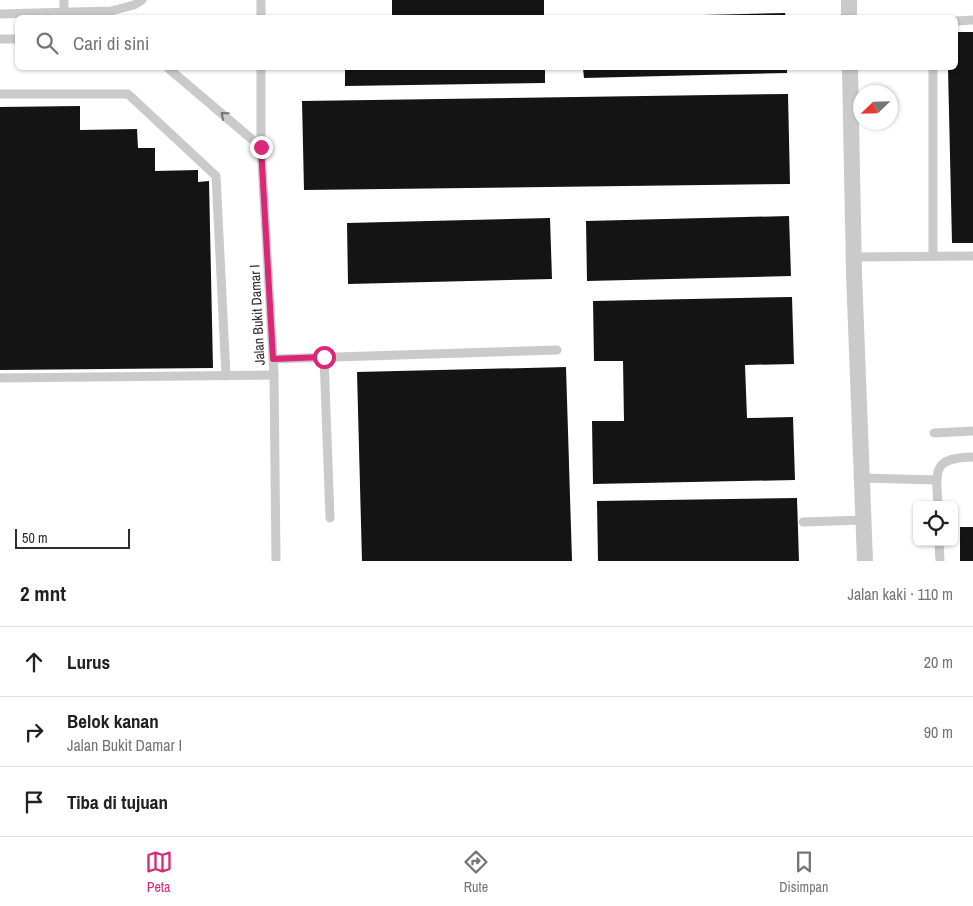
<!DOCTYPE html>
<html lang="id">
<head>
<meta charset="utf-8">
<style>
  :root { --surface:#fff; --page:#f6f6f6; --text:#202124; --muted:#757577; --line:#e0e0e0; --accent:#db2777 }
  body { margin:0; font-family:"Archivo Narrow",sans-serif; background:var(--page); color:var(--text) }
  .controls { position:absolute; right:15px; bottom:15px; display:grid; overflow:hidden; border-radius:8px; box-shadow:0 1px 4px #0004 }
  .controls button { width:45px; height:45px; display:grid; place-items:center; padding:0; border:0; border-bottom:1px solid var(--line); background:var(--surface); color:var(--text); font:25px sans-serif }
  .compass { position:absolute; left:853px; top:85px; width:45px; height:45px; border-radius:50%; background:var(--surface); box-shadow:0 1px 4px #0004; rotate:247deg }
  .scale { position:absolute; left:15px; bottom:12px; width:115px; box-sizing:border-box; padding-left:5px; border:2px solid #2d2d2d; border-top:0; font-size:14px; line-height:18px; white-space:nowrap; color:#2d2d2d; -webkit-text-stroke:4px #fff; paint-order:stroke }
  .stop { position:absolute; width:15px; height:15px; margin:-11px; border:4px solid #db2777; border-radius:50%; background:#fff }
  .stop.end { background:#db2777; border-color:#fff; box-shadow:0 1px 5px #0008 }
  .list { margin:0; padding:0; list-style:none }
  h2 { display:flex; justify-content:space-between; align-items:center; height:65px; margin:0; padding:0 20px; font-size:21px }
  h2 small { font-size:16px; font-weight:400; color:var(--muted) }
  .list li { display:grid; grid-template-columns:32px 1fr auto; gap:15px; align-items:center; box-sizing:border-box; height:70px; padding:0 20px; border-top:1px solid var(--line) }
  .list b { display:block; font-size:19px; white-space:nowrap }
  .list p { margin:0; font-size:16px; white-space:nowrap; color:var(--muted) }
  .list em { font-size:16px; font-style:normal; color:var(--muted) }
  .icon { flex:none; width:28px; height:28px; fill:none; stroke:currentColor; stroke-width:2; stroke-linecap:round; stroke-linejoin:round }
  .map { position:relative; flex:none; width:973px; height:561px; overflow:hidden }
  .search { position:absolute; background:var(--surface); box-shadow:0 1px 4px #0004; left:15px; right:15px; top:15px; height:55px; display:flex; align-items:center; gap:12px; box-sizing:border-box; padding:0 18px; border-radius:8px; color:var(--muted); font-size:19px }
  .sheet { height:275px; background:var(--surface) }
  nav { display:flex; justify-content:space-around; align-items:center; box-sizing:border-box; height:70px; border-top:1px solid var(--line); background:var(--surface); font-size:14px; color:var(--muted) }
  nav a { display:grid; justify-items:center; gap:2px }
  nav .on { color:var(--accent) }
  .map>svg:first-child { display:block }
  .building { fill:#141414 }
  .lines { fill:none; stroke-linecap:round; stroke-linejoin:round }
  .lane { stroke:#cacaca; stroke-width:9 }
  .street { stroke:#cacaca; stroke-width:16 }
  .oneway { stroke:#747474 }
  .route { stroke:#db2777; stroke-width:6 }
  .labels { text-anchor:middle; stroke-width:5; stroke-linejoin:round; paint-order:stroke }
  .street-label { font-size:14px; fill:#2d2d2d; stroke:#fff }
</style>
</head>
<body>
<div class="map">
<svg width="973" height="561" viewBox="0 0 973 561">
  <rect width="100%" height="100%" fill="#fff"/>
  <g class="building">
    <rect x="392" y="0" width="152" height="18"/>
    <polygon points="785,13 786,18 663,18 663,16"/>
    <polygon points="956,32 973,32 973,243 952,243 948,68 956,68"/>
    <polygon points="345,68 545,68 545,83 345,86"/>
    <polygon points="583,68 787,68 787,73 584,78"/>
    <polygon points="788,94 790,184 304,190 302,101"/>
    <polygon points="80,106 80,130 137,129 138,148 155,148 155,171 198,170 198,182 209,181 213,368 0,370 0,107"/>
    <polygon points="789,216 791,276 587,281 586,221"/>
    <polygon points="550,218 552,279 348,284 347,223"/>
    <polygon points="792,297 794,364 745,365 747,418 793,417 795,480 593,484 592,421 624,421 623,361 594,361 593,301"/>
    <polygon points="566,367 572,561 362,561 357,372"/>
    <polygon points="797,498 799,561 598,561 597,501"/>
    <rect x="960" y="527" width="13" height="34"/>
  </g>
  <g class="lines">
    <g class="lane">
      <polyline points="64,0 64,13"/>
      <polyline points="261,0 261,18"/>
      <polyline points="0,14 111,11 134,5 142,0"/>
      <polyline points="956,21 973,20"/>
      <polyline points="0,39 18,39"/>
      <polyline points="168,68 261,147"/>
      <polyline points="261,68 261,147 274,375 276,561"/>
      <polyline points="0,94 128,94 216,176 226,376"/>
      <polyline points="933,256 933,68"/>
      <polyline points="853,257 973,256"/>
      <polyline points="324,357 330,518"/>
      <polyline points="273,359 557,350"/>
      <polyline points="0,378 274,375"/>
      <polyline points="934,433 973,431"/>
      <polyline points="862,478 937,480"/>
      <path d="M938,505C936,470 932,458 973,457"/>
      <polyline points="803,522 863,520"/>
      <polyline points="939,542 940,561"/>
    </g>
    <g class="street">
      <polyline points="849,0 849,18"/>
      <polyline points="850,68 854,273 865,561"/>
    </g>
  </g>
  <defs><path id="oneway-chevron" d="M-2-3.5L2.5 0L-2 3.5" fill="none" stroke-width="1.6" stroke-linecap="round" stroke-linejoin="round" transform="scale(1.25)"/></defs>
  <use class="oneway" href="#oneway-chevron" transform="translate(224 115) rotate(-140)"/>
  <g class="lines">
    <polyline class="route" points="261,147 273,359 324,357"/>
  </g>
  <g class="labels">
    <g class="street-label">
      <text transform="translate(257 315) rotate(-93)" y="5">Jalan Bukit Damar I</text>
    </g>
  </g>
</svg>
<div class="controls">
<button><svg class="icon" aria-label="locate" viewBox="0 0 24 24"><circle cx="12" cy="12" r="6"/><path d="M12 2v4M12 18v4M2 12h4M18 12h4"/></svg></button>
</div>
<svg class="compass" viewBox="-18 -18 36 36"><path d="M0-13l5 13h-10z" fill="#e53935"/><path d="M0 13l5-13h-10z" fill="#757577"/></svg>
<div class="scale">50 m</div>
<div class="stop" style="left:324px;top:357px"></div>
<div class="stop end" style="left:261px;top:147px"></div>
<div class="search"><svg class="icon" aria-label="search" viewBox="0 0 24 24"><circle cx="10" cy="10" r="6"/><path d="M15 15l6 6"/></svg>Cari di sini</div>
</div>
<section class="sheet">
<h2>2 mnt<small>Jalan kaki · 110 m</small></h2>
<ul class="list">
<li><svg class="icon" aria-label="ahead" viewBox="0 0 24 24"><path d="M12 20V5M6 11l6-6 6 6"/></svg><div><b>Lurus</b></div><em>20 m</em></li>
<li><svg class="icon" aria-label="right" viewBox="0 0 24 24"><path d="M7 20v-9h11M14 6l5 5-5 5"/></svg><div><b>Belok kanan</b><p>Jalan Bukit Damar I</p></div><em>90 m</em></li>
<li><svg class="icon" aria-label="arrive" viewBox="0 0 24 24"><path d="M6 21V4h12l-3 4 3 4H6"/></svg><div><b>Tiba di tujuan</b></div></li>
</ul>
</section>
<nav>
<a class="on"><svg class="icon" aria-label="map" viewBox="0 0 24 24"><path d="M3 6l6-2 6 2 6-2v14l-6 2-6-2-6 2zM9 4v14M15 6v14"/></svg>Peta</a>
<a><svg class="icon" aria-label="directions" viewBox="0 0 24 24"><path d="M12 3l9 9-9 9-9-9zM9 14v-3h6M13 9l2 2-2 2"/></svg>Rute</a>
<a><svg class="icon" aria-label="saved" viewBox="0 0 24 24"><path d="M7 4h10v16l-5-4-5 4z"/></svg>Disimpan</a>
</nav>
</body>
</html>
